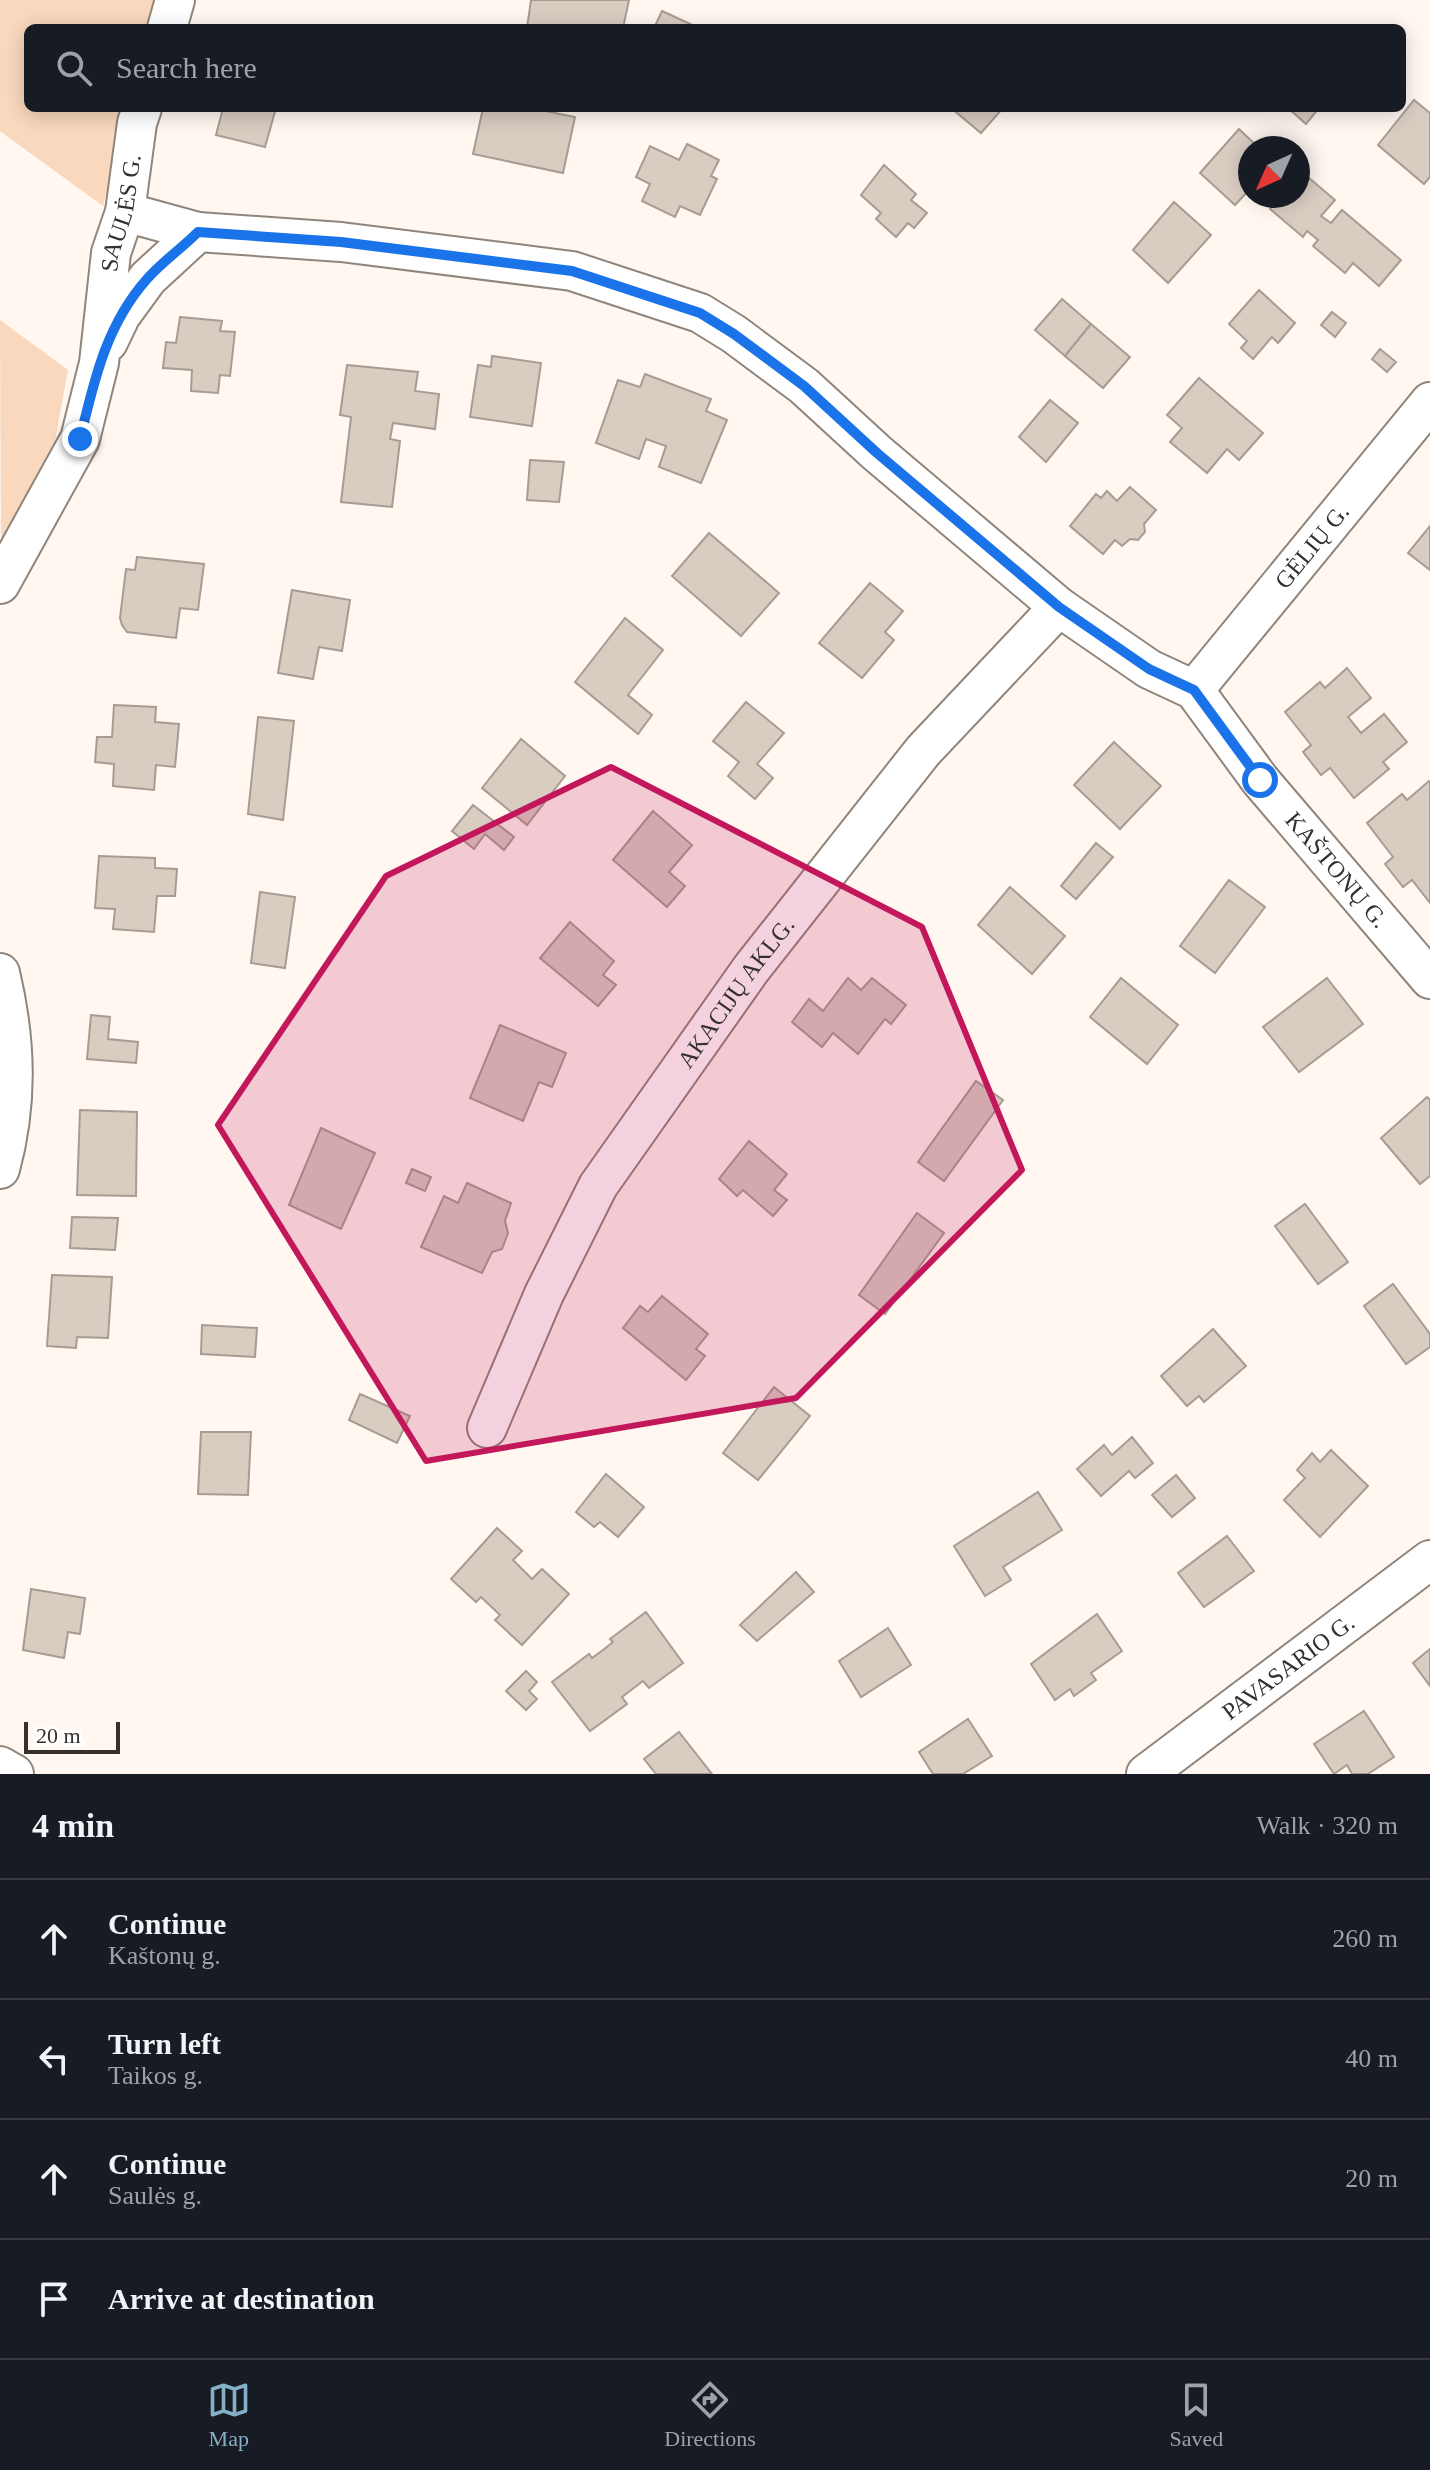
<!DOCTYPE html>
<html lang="en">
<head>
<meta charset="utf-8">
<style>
  :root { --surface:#171b24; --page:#20242c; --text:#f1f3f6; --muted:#9ea1a6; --line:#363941; --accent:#85afc7 }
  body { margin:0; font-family:Georgia,serif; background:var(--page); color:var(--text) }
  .compass { position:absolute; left:1238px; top:136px; width:72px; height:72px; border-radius:50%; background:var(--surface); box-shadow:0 4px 20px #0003; rotate:225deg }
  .scale { position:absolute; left:24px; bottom:20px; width:96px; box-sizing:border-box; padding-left:8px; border:4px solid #35302c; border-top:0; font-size:22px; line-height:28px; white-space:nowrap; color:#35302c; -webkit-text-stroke:6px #fff; paint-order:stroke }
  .stop { position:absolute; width:24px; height:24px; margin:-18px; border:6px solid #1a73e8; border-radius:50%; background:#fff }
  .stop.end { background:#1a73e8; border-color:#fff; box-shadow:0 2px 8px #0008 }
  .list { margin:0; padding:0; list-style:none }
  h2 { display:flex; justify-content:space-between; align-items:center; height:104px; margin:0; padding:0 32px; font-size:34px }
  h2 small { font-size:26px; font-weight:400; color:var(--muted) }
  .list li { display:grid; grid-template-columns:52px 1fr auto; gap:24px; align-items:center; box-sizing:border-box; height:120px; padding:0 32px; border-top:2px solid var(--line) }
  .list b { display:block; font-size:30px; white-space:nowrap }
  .list p { margin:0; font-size:26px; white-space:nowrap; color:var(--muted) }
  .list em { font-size:26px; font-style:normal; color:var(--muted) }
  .icon { flex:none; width:44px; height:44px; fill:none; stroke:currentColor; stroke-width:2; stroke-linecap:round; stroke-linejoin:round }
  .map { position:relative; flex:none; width:1430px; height:1774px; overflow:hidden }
  .search { position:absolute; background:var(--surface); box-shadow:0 4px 20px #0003; left:24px; right:24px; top:24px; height:88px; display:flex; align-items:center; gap:20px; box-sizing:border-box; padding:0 28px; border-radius:12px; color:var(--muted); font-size:30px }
  .sheet { height:584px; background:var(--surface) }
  nav { display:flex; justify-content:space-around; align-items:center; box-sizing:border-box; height:112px; border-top:2px solid var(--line); background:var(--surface); font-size:22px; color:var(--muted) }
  nav a { display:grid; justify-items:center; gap:4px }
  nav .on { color:var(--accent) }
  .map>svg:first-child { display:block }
  .green { fill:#f9d8bd }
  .building { fill:#d9cdc2; stroke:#a89c92; stroke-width:2 }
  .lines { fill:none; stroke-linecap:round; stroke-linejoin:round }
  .street-casing { stroke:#90857b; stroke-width:42 }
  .street { stroke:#fff; stroke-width:38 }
  .route { stroke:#1a73e8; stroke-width:10 }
  .marked { fill:#c2185b; fill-opacity:0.2; stroke:#c2185b; stroke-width:6; stroke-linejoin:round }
  .labels { text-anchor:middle; stroke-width:7; stroke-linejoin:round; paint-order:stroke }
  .street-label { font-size:24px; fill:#35302c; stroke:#fff }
</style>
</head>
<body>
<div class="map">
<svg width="1430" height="1774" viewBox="0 0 1430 1774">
  <rect width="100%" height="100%" fill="#fff7f0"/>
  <g class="green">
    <polygon points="0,0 158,0 150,28 28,28 28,108 126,108 103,206 0,131"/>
    <polygon points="0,320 68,370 55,441 1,540"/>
  </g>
  <g class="building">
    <polygon points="531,0 629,0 623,28 527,28"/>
    <polygon points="662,11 699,28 654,28"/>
    <polygon points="1414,100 1430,113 1430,177 1424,184 1378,145"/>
    <polygon points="223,108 276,108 265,147 216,135"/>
    <polygon points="483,108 530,108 575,117 563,173 473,154"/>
    <polygon points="951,108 1003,108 981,133"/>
    <polygon points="1288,108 1319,108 1306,124"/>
    <polygon points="1239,129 1259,148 1250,148 1250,189 1235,205 1200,173"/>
    <polygon points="687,144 719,160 711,176 717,179 700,215 680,206 675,217 642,201 650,184 636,177 650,146 679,160"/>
    <polygon points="884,165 916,194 911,200 927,213 914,228 908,223 896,237 876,219 881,213 861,195"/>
    <polygon points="1302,172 1335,200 1321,216 1331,223 1342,210 1401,260 1379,286 1353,263 1345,273 1313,246 1318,240 1307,231 1303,237 1270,209 1281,196 1298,196 1298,176"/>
    <polygon points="1174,202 1211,235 1168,283 1133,250"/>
    <polygon points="1259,290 1295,323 1278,343 1272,337 1253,359 1241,348 1247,341 1229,324"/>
    <polygon points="1062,299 1091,324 1065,356 1035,330"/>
    <polygon points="1332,312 1346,323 1335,337 1321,325"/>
    <polygon points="180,317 222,321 220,331 235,332 230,376 220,375 218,393 191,391 192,370 163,368 166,342 176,343"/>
    <polygon points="1091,324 1130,357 1103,388 1065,356"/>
    <polygon points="1380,349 1396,362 1387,372 1372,359"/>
    <polygon points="492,356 541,363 532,426 470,417 478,365 491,367"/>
    <polygon points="347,365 418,372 415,391 439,394 435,429 393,423 390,439 400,441 392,507 341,502 351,417 340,415"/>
    <polygon points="645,374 711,399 706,411 727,420 701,483 659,467 666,446 646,439 639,459 596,443 618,380 640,387"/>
    <polygon points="1199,378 1263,433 1239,460 1227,449 1207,473 1170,442 1182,428 1167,415"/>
    <polygon points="1050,400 1078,423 1046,462 1019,437"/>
    <polygon points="530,460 564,462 559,502 527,500"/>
    <polygon points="1130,487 1156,510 1144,524 1145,532 1138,540 1130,539 1122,546 1115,540 1103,554 1070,526 1096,494 1101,498 1107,491 1117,501"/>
    <polygon points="1430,526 1430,570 1408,553"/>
    <polygon points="709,533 779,593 741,636 672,576"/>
    <polygon points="137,557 204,564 198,610 180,608 176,638 127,632 122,625 120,618 126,569 135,570"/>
    <polygon points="870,583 903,611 885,632 894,640 862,678 819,643"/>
    <polygon points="292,590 350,600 342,651 319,647 313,679 278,673"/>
    <polygon points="625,618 663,650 628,695 652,715 638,734 575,682"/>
    <polygon points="1347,668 1371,698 1348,717 1361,733 1384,714 1407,742 1383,762 1389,769 1354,798 1330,768 1321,775 1303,752 1311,745 1285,712 1320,682 1325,688"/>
    <polygon points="746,702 784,733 757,764 773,778 755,799 728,776 739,762 713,741"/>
    <polygon points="114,705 156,707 155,722 179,724 175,767 156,765 154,790 113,786 114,764 95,762 97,737 112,737"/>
    <polygon points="258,717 294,721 283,820 248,814"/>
    <polygon points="521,739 565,776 527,825 482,788"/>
    <polygon points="1114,742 1161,786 1120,829 1074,785"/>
    <polygon points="1429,781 1430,782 1430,903 1412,880 1403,887 1385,864 1393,857 1367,823 1402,794 1407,800"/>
    <polygon points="473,805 514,837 504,850 485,834 474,849 452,831"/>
    <polygon points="653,811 692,845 669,872 685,886 667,907 613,860"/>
    <polygon points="1096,843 1113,857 1076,899 1061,886"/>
    <polygon points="99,856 155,858 155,868 177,869 175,896 157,896 154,932 113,929 115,909 95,908"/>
    <polygon points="1229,880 1265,907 1215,973 1180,946"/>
    <polygon points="1010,887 1065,936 1032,974 978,925"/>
    <polygon points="260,892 295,897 285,968 251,963"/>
    <polygon points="570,922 614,961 603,975 616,985 598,1006 540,958"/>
    <polygon points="848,978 861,990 872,978 906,1005 891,1024 885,1019 858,1054 833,1033 822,1047 792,1022 809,999 823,1011"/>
    <polygon points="1121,978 1178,1025 1147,1064 1090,1017"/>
    <polygon points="1327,978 1363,1024 1299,1072 1263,1027"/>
    <polygon points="91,1015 110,1017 108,1039 138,1042 136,1063 87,1059"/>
    <polygon points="500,1025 566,1053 552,1087 539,1082 523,1121 470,1098"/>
    <polygon points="976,1081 1003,1100 944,1181 918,1162"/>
    <polygon points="1427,1097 1430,1100 1430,1176 1420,1184 1381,1138"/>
    <polygon points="80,1110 137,1112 136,1196 77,1195"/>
    <polygon points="321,1128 375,1153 341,1229 289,1205"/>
    <polygon points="749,1141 787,1174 774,1190 787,1200 773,1216 743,1190 737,1196 719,1179"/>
    <polygon points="412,1169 431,1177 425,1191 406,1183"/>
    <polygon points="467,1183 511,1203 505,1221 508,1233 502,1249 492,1252 482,1273 421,1247 444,1196 458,1203"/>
    <polygon points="1305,1204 1348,1262 1318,1284 1275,1226"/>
    <polygon points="917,1213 944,1233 885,1314 859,1295"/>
    <polygon points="72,1217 118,1218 115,1250 70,1248"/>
    <polygon points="52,1275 112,1277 108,1338 77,1337 76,1348 47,1346"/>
    <polygon points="1393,1284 1430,1334 1430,1347 1406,1364 1364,1306"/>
    <polygon points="662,1296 708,1334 696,1349 705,1356 686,1380 623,1328 640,1306 648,1312"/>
    <polygon points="202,1325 257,1328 255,1357 201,1354"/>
    <polygon points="1213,1329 1246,1366 1204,1402 1199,1396 1187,1406 1161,1376"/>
    <polygon points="774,1387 810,1416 758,1480 723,1453"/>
    <polygon points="360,1394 410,1416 397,1443 349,1420"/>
    <polygon points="201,1432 251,1432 248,1495 198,1494"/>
    <polygon points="1132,1437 1153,1463 1135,1478 1129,1471 1101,1496 1077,1469 1104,1445 1112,1455"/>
    <polygon points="1331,1450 1368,1486 1320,1537 1284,1500 1305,1478 1297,1470 1312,1453 1320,1462"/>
    <polygon points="606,1474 644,1507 618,1537 600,1522 594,1527 576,1512"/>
    <polygon points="1176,1475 1195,1498 1172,1517 1152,1495"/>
    <polygon points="1038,1492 1062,1530 1003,1567 1011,1580 985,1596 954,1546"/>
    <polygon points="497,1528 522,1551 513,1560 532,1579 542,1569 569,1594 522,1645 495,1620 500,1615 481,1597 476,1602 451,1579"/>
    <polygon points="1227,1536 1254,1571 1204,1607 1178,1573"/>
    <polygon points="796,1572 814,1592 757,1641 740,1625"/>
    <polygon points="31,1589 85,1598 80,1634 68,1632 64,1658 23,1650"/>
    <polygon points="646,1612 683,1663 649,1688 643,1681 622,1697 627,1704 590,1731 552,1682 589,1654 592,1658 603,1650 613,1642 610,1639"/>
    <polygon points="1097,1614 1122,1651 1091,1673 1096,1680 1074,1696 1070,1689 1055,1700 1031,1664"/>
    <polygon points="888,1628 911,1665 861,1697 839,1661"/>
    <polygon points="1430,1649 1430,1686 1413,1663"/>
    <polygon points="526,1671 537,1682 529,1691 537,1699 526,1710 506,1691"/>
    <polygon points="1364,1711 1394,1757 1368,1774 1352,1774 1347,1765 1334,1774 1314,1744"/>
    <polygon points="968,1719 992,1756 963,1774 933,1774 919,1752"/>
    <polygon points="679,1732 712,1774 656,1774 644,1759"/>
  </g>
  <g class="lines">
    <defs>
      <g id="street">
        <polyline points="167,28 175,0"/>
        <path id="s1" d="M125,212L198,232L341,242L572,271L700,313L734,334L804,386L877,453L1059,607L1149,669L1194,690L1260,780L1430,979"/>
        <polyline points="108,342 121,315 148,278 198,232"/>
        <path id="s2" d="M0,584L80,439L99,363L111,253L125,212L137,123L142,108"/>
        <path id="s3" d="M1194,690L1430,402"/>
        <path d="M0,973C16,1040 18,1103 0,1169"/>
        <path id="s4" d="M487,1428L544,1294L598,1186L751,969L923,751L1059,607"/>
        <polyline points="0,1766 14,1774"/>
        <path id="s5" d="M1146,1774L1430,1560"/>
      </g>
    </defs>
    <use href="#street" class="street-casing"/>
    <use href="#street" class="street"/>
  </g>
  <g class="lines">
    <path class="route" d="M80,439C94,381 106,325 147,279C162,262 182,248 198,232L341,242L572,271L700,313L734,334L804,386L877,453L1059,607L1149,669L1194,690L1260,780"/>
  </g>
  <path class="marked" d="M611,767L922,927L1022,1170L796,1398L426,1461L218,1125L386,876Z"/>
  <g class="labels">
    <g class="street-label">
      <text dy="8" stroke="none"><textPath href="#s2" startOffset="396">SAULĖS G.</textPath></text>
      <text dy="8" stroke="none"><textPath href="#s3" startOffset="186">GĖLIŲ G.</textPath></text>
      <text dy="8" stroke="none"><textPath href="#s1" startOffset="1440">KAŠTONŲ G.</textPath></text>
      <text dy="8" stroke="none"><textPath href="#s4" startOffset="504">AKACIJŲ AKLG.</textPath></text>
      <text dy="8" stroke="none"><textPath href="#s5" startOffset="178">PAVASARIO G.</textPath></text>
    </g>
  </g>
</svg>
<svg class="compass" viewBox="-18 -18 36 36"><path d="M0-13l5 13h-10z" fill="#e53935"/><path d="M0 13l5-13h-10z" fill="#9ea1a6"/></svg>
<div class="scale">20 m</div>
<div class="stop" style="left:1260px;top:780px"></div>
<div class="stop end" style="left:80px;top:439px"></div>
<div class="search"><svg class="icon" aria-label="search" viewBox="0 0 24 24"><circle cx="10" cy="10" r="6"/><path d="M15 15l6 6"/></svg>Search here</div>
</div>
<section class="sheet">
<h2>4 min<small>Walk · 320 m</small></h2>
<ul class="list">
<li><svg class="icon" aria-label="ahead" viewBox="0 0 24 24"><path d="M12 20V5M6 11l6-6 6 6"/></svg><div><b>Continue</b><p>Kaštonų g.</p></div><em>260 m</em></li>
<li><svg class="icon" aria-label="left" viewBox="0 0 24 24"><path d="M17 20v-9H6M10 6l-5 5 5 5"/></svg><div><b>Turn left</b><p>Taikos g.</p></div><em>40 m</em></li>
<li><svg class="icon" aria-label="ahead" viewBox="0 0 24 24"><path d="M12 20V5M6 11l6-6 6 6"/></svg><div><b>Continue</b><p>Saulės g.</p></div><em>20 m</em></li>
<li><svg class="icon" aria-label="arrive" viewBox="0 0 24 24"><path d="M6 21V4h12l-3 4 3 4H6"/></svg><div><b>Arrive at destination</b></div></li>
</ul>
</section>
<nav>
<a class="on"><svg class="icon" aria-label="map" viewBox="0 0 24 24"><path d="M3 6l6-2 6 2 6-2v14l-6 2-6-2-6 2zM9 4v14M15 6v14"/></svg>Map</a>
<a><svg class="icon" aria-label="directions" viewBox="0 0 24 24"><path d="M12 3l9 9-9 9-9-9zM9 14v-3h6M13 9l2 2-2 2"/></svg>Directions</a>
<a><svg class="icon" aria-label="saved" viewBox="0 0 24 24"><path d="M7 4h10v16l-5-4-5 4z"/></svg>Saved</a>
</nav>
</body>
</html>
